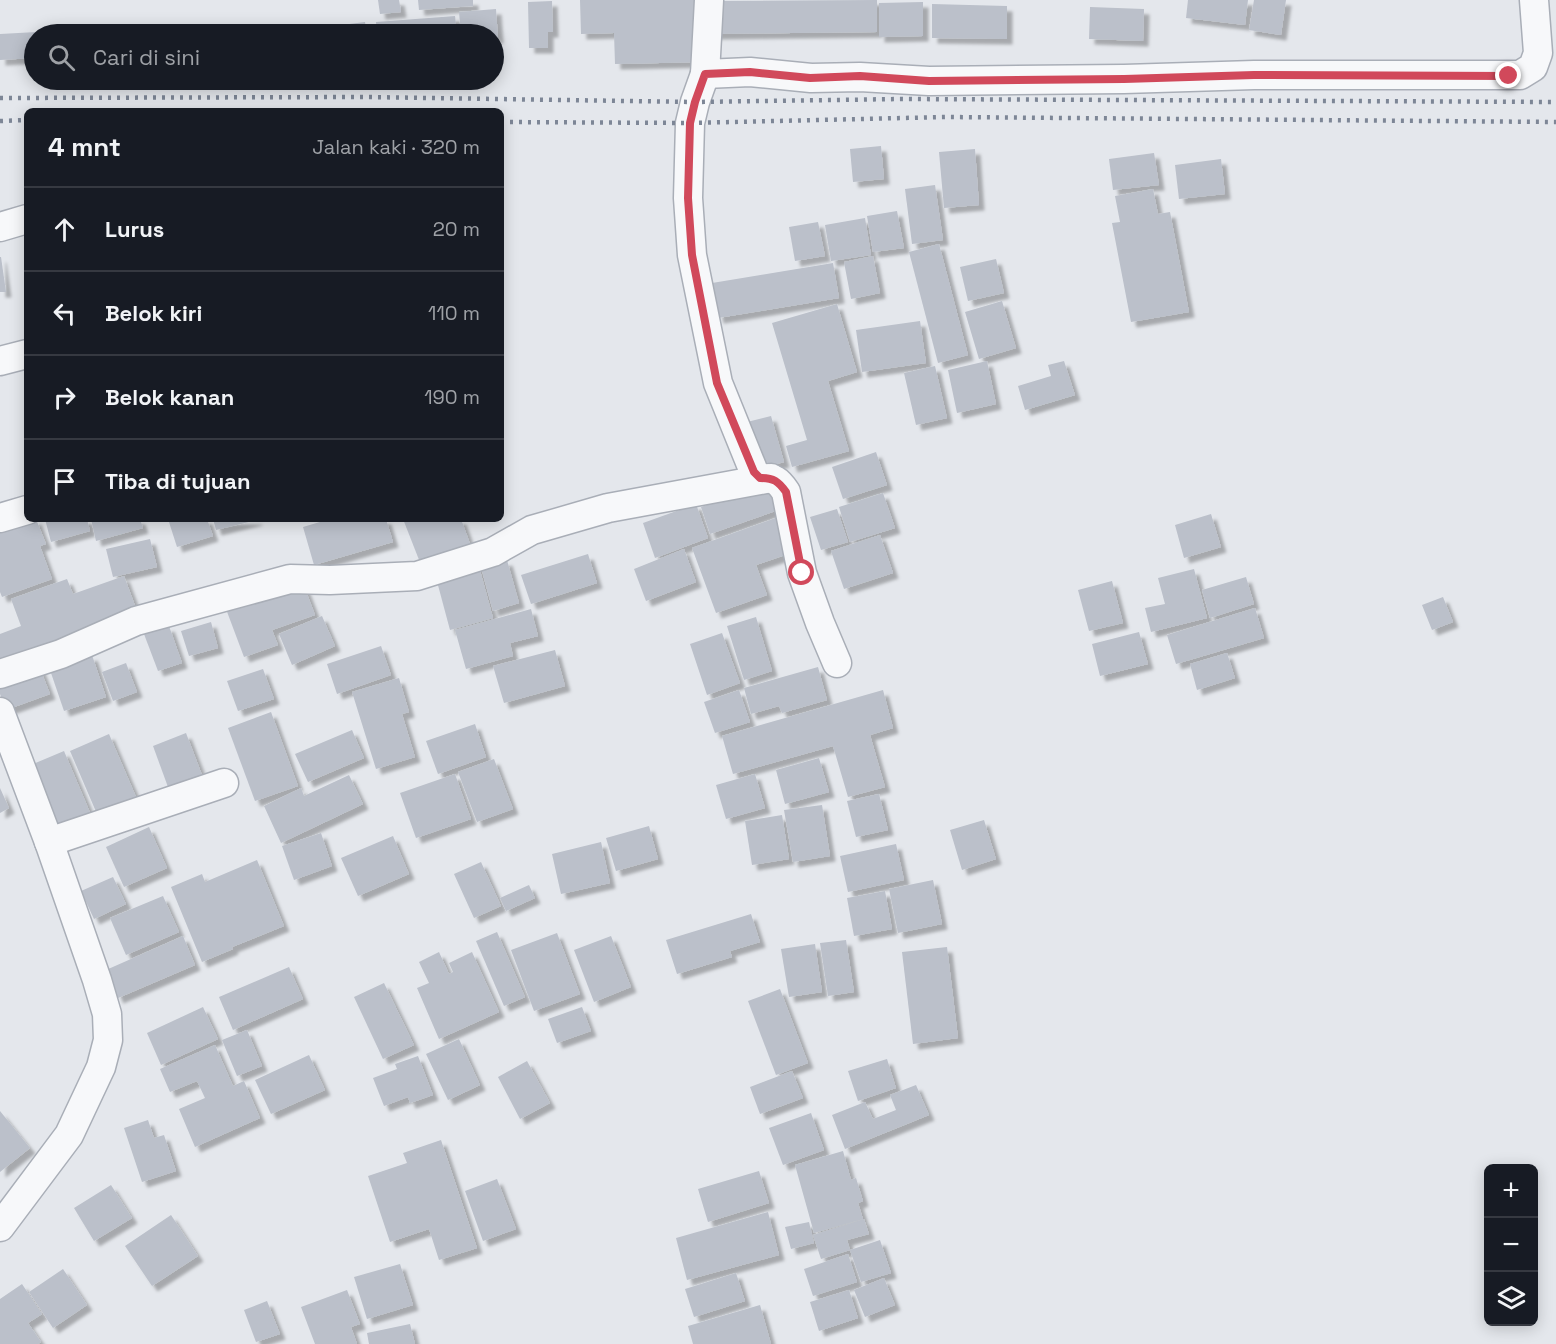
<!DOCTYPE html>
<html lang="id">
<head>
<meta charset="utf-8">
<style>
  :root { --surface:#171b24; --page:#20242c; --text:#f1f3f6; --muted:#9ea1a6; --line:#363941 }
  body { margin:0; font-family:"Space Grotesk",sans-serif; background:var(--page); color:var(--text) }
  .controls { position:absolute; right:18px; bottom:18px; display:grid; overflow:hidden; border-radius:9px; box-shadow:0 3px 15px #0003 }
  .controls button { width:54px; height:54px; display:grid; place-items:center; padding:0; border:0; border-bottom:2px solid var(--line); background:var(--surface); color:var(--text); font:30px sans-serif }
  .stop { position:absolute; width:18px; height:18px; margin:-14px; border:4px solid #d1495b; border-radius:50%; background:#fff }
  .stop.end { background:#d1495b; border-color:#fff; box-shadow:0 2px 6px #0008 }
  .list { margin:0; padding:0; list-style:none }
  h2 { display:flex; justify-content:space-between; align-items:center; height:78px; margin:0; padding:0 24px; font-size:26px }
  h2 small { font-size:20px; font-weight:400; color:var(--muted) }
  .list li { display:grid; grid-template-columns:39px 1fr auto; gap:18px; align-items:center; box-sizing:border-box; height:84px; padding:0 24px; border-top:2px solid var(--line) }
  .list b { display:block; font-size:22px; white-space:nowrap }
  .list em { font-size:20px; font-style:normal; color:var(--muted) }
  .icon { flex:none; width:33px; height:33px; fill:none; stroke:currentColor; stroke-width:2; stroke-linecap:round; stroke-linejoin:round }
  .map { position:relative; flex:none; width:1556px; height:1344px; overflow:hidden }
  .search { position:absolute; background:var(--surface); box-shadow:0 3px 15px #0003; left:24px; top:24px; width:480px; height:66px; display:flex; align-items:center; gap:15px; box-sizing:border-box; padding:0 21px; border-radius:33px; color:var(--muted); font-size:22px }
  .panel { position:absolute; background:var(--surface); box-shadow:0 3px 15px #0003; left:24px; top:108px; width:480px; height:414px; border-radius:9px }
  .map>svg:first-child { display:block }
  .building { fill:#bbc0ca; filter:url(#shadow) }
  .lines { fill:none; stroke-linecap:round; stroke-linejoin:round }
  .street-casing { stroke:#a9aeb7; stroke-width:31 }
  .street { stroke:#f7f8fa; stroke-width:28 }
  .rail { stroke:#7d8696; stroke-width:4.5; stroke-dasharray:3 6; stroke-linecap:butt }
  .route { stroke:#d1495b; stroke-width:8 }
</style>
</head>
<body>
<div class="map">
<svg width="1556" height="1344" viewBox="0 0 1556 1344">
  <defs>
    <filter id="shadow"><feDropShadow dx="5.5" dy="5.5" stdDeviation="1.5" flood-color="#0004"/></filter>
  </defs>
  <rect width="100%" height="100%" fill="#e4e7ec"/>
  <g class="building">
    <polygon points="378,0 399,0 401,12 380,14"/>
    <polygon points="418,0 473,0 473,6 419,10"/>
    <polygon points="580,0 702,0 704,62 615,64 614,33 581,34"/>
    <polygon points="877,0 877,32 710,34 710,1"/>
    <polygon points="1188,0 1248,0 1245,25 1186,18"/>
    <polygon points="1254,0 1286,0 1281,35 1249,30"/>
    <polygon points="552,1 553,32 548,32 548,48 529,48 528,2"/>
    <polygon points="923,2 923,36 879,37 879,3"/>
    <polygon points="932,4 1007,6 1007,39 932,38"/>
    <polygon points="1090,7 1144,9 1143,41 1089,39"/>
    <polygon points="496,9 498,38 494,38 494,34 461,34 459,12"/>
    <polygon points="455,16 457,34 377,34 376,22"/>
    <polygon points="365,22 367,34 318,34 318,28"/>
    <polygon points="312,25 313,34 273,34 273,28"/>
    <polygon points="149,26 150,34 128,34 128,29"/>
    <polygon points="215,26 215,34 181,34 180,29"/>
    <polygon points="80,27 97,28 97,34 79,34"/>
    <polygon points="267,27 268,34 222,34 222,28"/>
    <polygon points="55,31 55,34 34,34 34,58 0,60 0,34"/>
    <polygon points="881,146 884,179 853,182 850,149"/>
    <polygon points="975,149 979,205 944,208 939,152"/>
    <polygon points="1154,153 1159,185 1113,190 1109,159"/>
    <polygon points="1221,159 1225,194 1179,199 1175,165"/>
    <polygon points="935,185 943,240 912,244 905,189"/>
    <polygon points="1153,189 1158,214 1170,212 1189,312 1131,322 1112,223 1120,222 1115,196"/>
    <polygon points="897,211 904,248 873,252 867,216"/>
    <polygon points="865,218 871,255 831,261 825,225"/>
    <polygon points="818,222 825,256 795,261 789,227"/>
    <polygon points="939,244 968,355 938,363 909,252"/>
    <polygon points="873,256 880,293 851,299 844,262"/>
    <polygon points="0,257 1,257 6,292 0,292"/>
    <polygon points="996,259 1004,293 968,301 960,267"/>
    <polygon points="833,263 839,298 718,318 712,283"/>
    <polygon points="1002,301 1016,348 979,359 965,312"/>
    <polygon points="837,304 857,372 828,381 849,451 792,467 786,446 807,440 772,323"/>
    <polygon points="920,321 926,363 862,372 856,330"/>
    <polygon points="987,361 996,404 957,413 948,370"/>
    <polygon points="1064,361 1075,395 1025,410 1018,386 1051,376 1048,365"/>
    <polygon points="935,366 947,418 916,425 904,373"/>
    <polygon points="771,416 784,462 756,470 743,423"/>
    <polygon points="876,452 887,485 843,499 832,467"/>
    <polygon points="771,482 781,509 710,534 701,507"/>
    <polygon points="883,493 895,528 850,542 839,507"/>
    <polygon points="696,504 708,538 655,558 643,523"/>
    <polygon points="837,509 848,542 821,550 810,517"/>
    <polygon points="1211,514 1221,547 1184,558 1175,525"/>
    <polygon points="781,516 794,552 756,565 767,595 716,613 692,548"/>
    <polygon points="36,519 46,544 40,546 52,579 2,597 0,592 0,531"/>
    <polygon points="45,519 87,519 90,531 51,542"/>
    <polygon points="91,519 140,519 143,528 96,541"/>
    <polygon points="168,519 207,519 213,536 177,547"/>
    <polygon points="213,519 257,519 257,520 216,530"/>
    <polygon points="330,519 386,519 393,542 314,565 303,527"/>
    <polygon points="403,519 461,519 473,552 423,570"/>
    <polygon points="880,535 893,573 844,589 831,551"/>
    <polygon points="150,539 157,567 113,577 106,549"/>
    <polygon points="684,549 696,582 646,601 634,569"/>
    <polygon points="588,554 597,583 531,604 521,575"/>
    <polygon points="507,560 519,603 493,611 481,567"/>
    <polygon points="478,563 493,618 450,630 435,574"/>
    <polygon points="1194,569 1207,618 1151,632 1145,608 1165,604 1158,578"/>
    <polygon points="124,576 137,611 0,669 0,634 21,626 11,599 67,579 73,594"/>
    <polygon points="1246,577 1254,604 1210,618 1202,590"/>
    <polygon points="1112,581 1123,623 1089,631 1078,590"/>
    <polygon points="304,586 315,615 272,630 278,645 244,657 226,609 260,597 262,602"/>
    <polygon points="1443,597 1453,622 1432,630 1422,605"/>
    <polygon points="1255,608 1264,638 1176,664 1167,635"/>
    <polygon points="531,609 538,636 510,643 513,656 466,669 455,630"/>
    <polygon points="322,616 335,646 292,665 279,634"/>
    <polygon points="756,617 772,671 744,680 727,626"/>
    <polygon points="211,622 218,648 189,656 181,631"/>
    <polygon points="169,626 182,663 158,671 144,634"/>
    <polygon points="1139,632 1148,664 1100,676 1092,644"/>
    <polygon points="722,633 740,683 707,695 690,644"/>
    <polygon points="381,646 391,675 337,694 327,664"/>
    <polygon points="555,650 565,686 504,703 493,666"/>
    <polygon points="1227,653 1235,678 1197,690 1190,664"/>
    <polygon points="92,655 106,697 64,711 50,670"/>
    <polygon points="126,663 137,692 113,701 102,672"/>
    <polygon points="39,666 50,694 6,710 0,694 0,680"/>
    <polygon points="818,667 827,700 782,713 779,706 751,714 744,688"/>
    <polygon points="263,669 274,699 238,711 227,681"/>
    <polygon points="399,678 409,712 402,714 415,757 376,769 352,692"/>
    <polygon points="739,690 750,722 715,733 704,702"/>
    <polygon points="883,690 893,728 870,735 885,787 848,797 833,746 733,774 722,736"/>
    <polygon points="271,712 298,786 255,801 228,728"/>
    <polygon points="475,724 486,757 438,774 426,741"/>
    <polygon points="352,730 364,758 308,782 295,754"/>
    <polygon points="186,733 202,775 168,787 153,746"/>
    <polygon points="109,734 136,797 97,814 70,751"/>
    <polygon points="64,751 91,815 54,831 26,767"/>
    <polygon points="819,758 829,792 785,804 776,770"/>
    <polygon points="494,759 513,809 477,822 458,772"/>
    <polygon points="455,774 471,819 416,838 400,793"/>
    <polygon points="755,774 765,808 726,819 716,785"/>
    <polygon points="349,775 363,804 281,843 264,806 301,788 304,796"/>
    <polygon points="0,788 9,808 0,813"/>
    <polygon points="879,794 888,830 856,837 847,801"/>
    <polygon points="822,805 830,856 793,862 784,810"/>
    <polygon points="782,815 789,859 752,865 745,821"/>
    <polygon points="984,820 996,859 962,870 950,830"/>
    <polygon points="649,826 658,859 616,871 606,838"/>
    <polygon points="149,827 167,868 124,887 106,847"/>
    <polygon points="321,833 332,866 294,880 282,846"/>
    <polygon points="393,836 409,874 358,896 341,858"/>
    <polygon points="601,842 610,883 561,894 552,854"/>
    <polygon points="896,844 904,880 848,892 840,856"/>
    <polygon points="257,860 284,926 232,947 233,949 202,962 171,887 202,874 205,882"/>
    <polygon points="481,862 501,906 474,918 454,874"/>
    <polygon points="113,877 126,904 94,919 81,891"/>
    <polygon points="933,880 942,924 898,933 889,889"/>
    <polygon points="529,885 535,898 506,911 500,898"/>
    <polygon points="885,891 892,929 854,936 847,898"/>
    <polygon points="163,896 179,932 126,955 110,918"/>
    <polygon points="751,914 760,942 730,951 732,957 677,974 666,940"/>
    <polygon points="497,932 525,997 504,1006 476,941"/>
    <polygon points="557,933 580,994 534,1011 511,950"/>
    <polygon points="183,936 195,965 118,998 106,970"/>
    <polygon points="611,936 631,987 594,1002 574,950"/>
    <polygon points="846,940 854,992 828,996 820,943"/>
    <polygon points="815,944 822,992 789,997 781,949"/>
    <polygon points="947,947 958,1038 913,1044 902,952"/>
    <polygon points="439,952 449,974 453,972 449,963 472,952 499,1012 439,1039 417,988 429,983 419,962"/>
    <polygon points="289,967 303,999 233,1030 219,997"/>
    <polygon points="384,983 414,1045 383,1059 354,997"/>
    <polygon points="780,989 808,1063 776,1075 748,1001"/>
    <polygon points="203,1007 218,1039 161,1065 147,1033"/>
    <polygon points="582,1007 591,1031 557,1043 548,1019"/>
    <polygon points="247,1030 262,1066 237,1076 222,1040"/>
    <polygon points="459,1039 480,1085 448,1100 426,1054"/>
    <polygon points="215,1045 233,1086 244,1081 260,1118 195,1147 179,1109 205,1098 197,1081 170,1092 160,1069"/>
    <polygon points="309,1055 325,1090 271,1114 255,1080"/>
    <polygon points="418,1056 433,1095 410,1103 408,1097 384,1106 373,1078 397,1069 395,1064"/>
    <polygon points="887,1059 896,1088 858,1101 848,1071"/>
    <polygon points="527,1061 550,1103 520,1119 498,1077"/>
    <polygon points="792,1071 803,1098 760,1114 750,1087"/>
    <polygon points="916,1085 929,1115 845,1149 832,1115 865,1102 873,1119 896,1110 890,1095"/>
    <polygon points="0,1111 30,1148 0,1172"/>
    <polygon points="811,1113 824,1150 783,1165 769,1128"/>
    <polygon points="148,1120 154,1138 164,1135 176,1171 142,1182 124,1128"/>
    <polygon points="441,1140 477,1248 439,1260 429,1229 390,1242 368,1176 407,1163 403,1153"/>
    <polygon points="843,1151 851,1180 856,1178 863,1201 858,1203 863,1219 814,1233 795,1165"/>
    <polygon points="759,1171 769,1203 708,1222 698,1189"/>
    <polygon points="497,1179 516,1229 483,1241 465,1191"/>
    <polygon points="111,1185 132,1218 94,1241 74,1208"/>
    <polygon points="768,1212 779,1255 687,1280 676,1238"/>
    <polygon points="171,1215 198,1256 152,1286 125,1246"/>
    <polygon points="864,1219 869,1234 847,1240 850,1250 821,1259 813,1235"/>
    <polygon points="809,1222 814,1243 791,1249 785,1227"/>
    <polygon points="880,1240 891,1273 861,1282 850,1250"/>
    <polygon points="848,1254 857,1282 813,1296 804,1269"/>
    <polygon points="400,1264 413,1305 367,1319 354,1277"/>
    <polygon points="63,1269 87,1305 53,1328 29,1292"/>
    <polygon points="736,1273 745,1301 694,1317 685,1289"/>
    <polygon points="884,1278 895,1305 865,1317 854,1290"/>
    <polygon points="22,1284 42,1314 28,1323 41,1342 38,1344 0,1344 0,1299"/>
    <polygon points="347,1290 360,1324 351,1327 357,1344 315,1344 301,1307"/>
    <polygon points="849,1290 858,1318 819,1331 810,1302"/>
    <polygon points="267,1301 280,1334 256,1342 244,1310"/>
    <polygon points="760,1305 771,1344 693,1344 688,1326"/>
    <polygon points="410,1324 415,1344 369,1344 367,1333"/>
  </g>
  <g class="lines">
    <defs>
      <g id="street">
        <polyline points="709,0 705,74 750,72 811,78 860,77 929,81 1124,79 1254,75 1520,75 1533,67 1538,53 1534,0"/>
        <path d="M705,74L695,102L690,123L688,198L692,255L718,383L754,472L760,478C775,478 778,480 786,492L802,573L820,623L837,663"/>
        <polyline points="0,227 27,219"/>
        <polyline points="0,361 27,354"/>
        <polyline points="0,518 27,510"/>
        <polyline points="0,674 61,654 136,621 290,579 330,580 417,576 493,552 532,530 608,508 771,478"/>
        <polyline points="0,712 49,842 97,980 107,1014 108,1040 101,1067 69,1135 0,1227"/>
        <polyline points="49,842 224,783"/>
      </g>
    </defs>
    <use href="#street" class="street-casing"/>
    <use href="#street" class="street"/>
    <g class="rail">
      <polyline points="0,98 364,97 695,102 901,99 1556,102"/>
      <polyline points="0,121 27,120"/>
      <polyline points="501,122 690,123 946,117 1556,122"/>
    </g>
  </g>
  <g class="lines">
    <path class="route" d="M802,573L786,492C778,481 774,478 760,478L754,472L717,383L692,255L688,198L690,123L695,102L705,74L750,72L810,78L860,76L929,81L1124,79L1254,75L1509,76"/>
  </g>
</svg>
<div class="controls">
<button>+</button>
<button>−</button>
<button><svg class="icon" aria-label="layers" viewBox="0 0 24 24"><path d="M12 4l9 5-9 5-9-5zM3 14l9 5 9-5"/></svg></button>
</div>
<div class="stop" style="left:802px;top:573px"></div>
<div class="stop end" style="left:1509px;top:76px"></div>
<div class="search"><svg class="icon" aria-label="search" viewBox="0 0 24 24"><circle cx="10" cy="10" r="6"/><path d="M15 15l6 6"/></svg>Cari di sini</div>
<section class="panel">
<h2>4 mnt<small>Jalan kaki · 320 m</small></h2>
<ul class="list">
<li><svg class="icon" aria-label="ahead" viewBox="0 0 24 24"><path d="M12 20V5M6 11l6-6 6 6"/></svg><div><b>Lurus</b></div><em>20 m</em></li>
<li><svg class="icon" aria-label="left" viewBox="0 0 24 24"><path d="M17 20v-9H6M10 6l-5 5 5 5"/></svg><div><b>Belok kiri</b></div><em>110 m</em></li>
<li><svg class="icon" aria-label="right" viewBox="0 0 24 24"><path d="M7 20v-9h11M14 6l5 5-5 5"/></svg><div><b>Belok kanan</b></div><em>190 m</em></li>
<li><svg class="icon" aria-label="arrive" viewBox="0 0 24 24"><path d="M6 21V4h12l-3 4 3 4H6"/></svg><div><b>Tiba di tujuan</b></div></li>
</ul>
</section>
</div>
</body>
</html>
